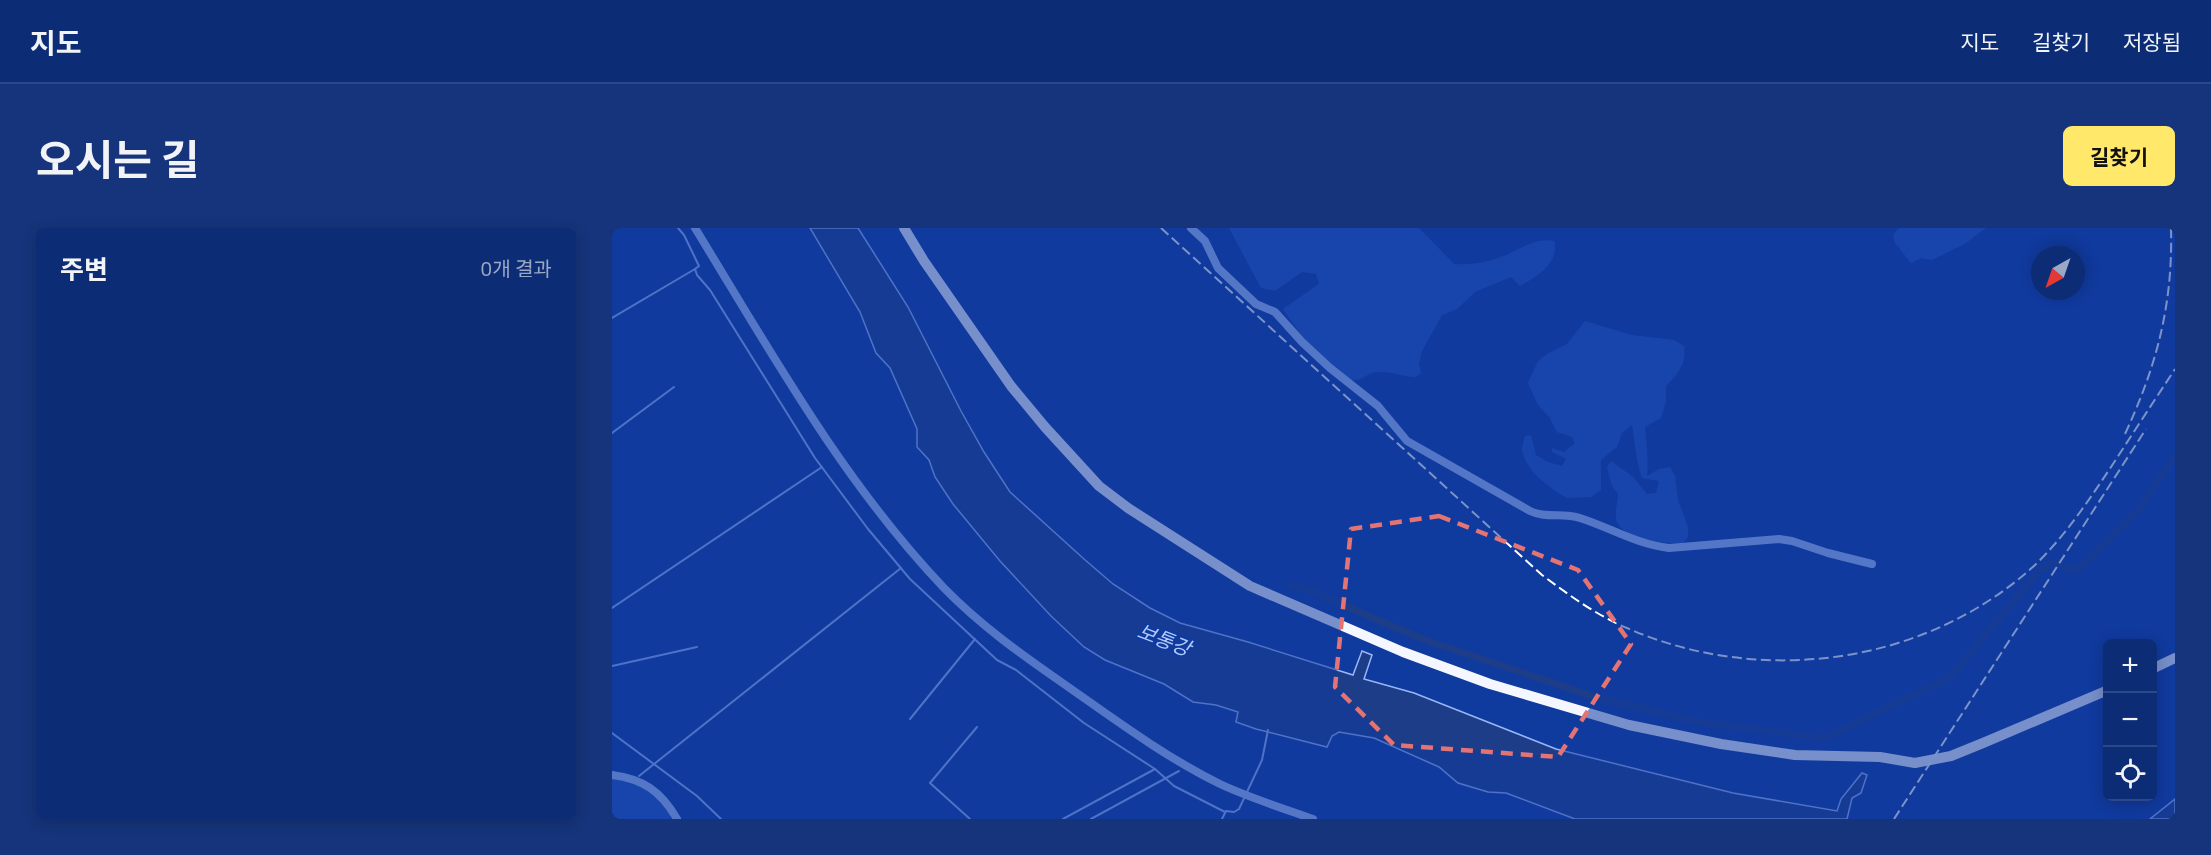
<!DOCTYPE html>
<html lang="ko">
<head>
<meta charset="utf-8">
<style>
  :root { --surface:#0c2c76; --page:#15347b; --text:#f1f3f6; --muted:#9aa7c5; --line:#2c4888; --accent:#ffe86a }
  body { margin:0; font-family:"Exo 2","Noto Sans KR",sans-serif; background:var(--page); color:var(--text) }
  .controls { position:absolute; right:18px; bottom:18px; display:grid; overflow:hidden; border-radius:9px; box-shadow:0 3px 15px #0003 }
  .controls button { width:54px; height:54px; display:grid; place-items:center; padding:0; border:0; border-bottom:2px solid var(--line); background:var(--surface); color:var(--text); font:30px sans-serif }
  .compass { position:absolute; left:1419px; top:18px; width:54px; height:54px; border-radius:50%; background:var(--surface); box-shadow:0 3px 15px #0003; rotate:220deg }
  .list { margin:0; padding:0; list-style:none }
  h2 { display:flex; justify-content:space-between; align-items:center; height:78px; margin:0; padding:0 24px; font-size:26px }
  h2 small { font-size:20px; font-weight:400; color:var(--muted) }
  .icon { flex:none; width:33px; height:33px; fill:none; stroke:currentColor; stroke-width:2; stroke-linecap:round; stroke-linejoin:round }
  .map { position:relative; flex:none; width:1563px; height:591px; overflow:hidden; border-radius:9px }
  header { display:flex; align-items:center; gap:36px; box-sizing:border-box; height:84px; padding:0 30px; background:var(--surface); border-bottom:2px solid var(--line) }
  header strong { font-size:28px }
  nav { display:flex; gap:33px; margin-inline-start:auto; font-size:21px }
  .intro { display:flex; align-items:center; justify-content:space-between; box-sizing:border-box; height:144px; padding:0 36px }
  h1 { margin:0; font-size:42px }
  .button { padding:15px 27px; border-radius:9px; background:var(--accent); color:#111; font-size:21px; font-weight:700 }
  main { display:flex; gap:36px; padding:0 36px }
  aside { flex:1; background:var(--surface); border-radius:9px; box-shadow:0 3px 15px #0003 }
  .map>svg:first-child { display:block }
  .green { fill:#2353bd }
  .water { fill:#1d3d89; stroke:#98b7f8; stroke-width:1.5 }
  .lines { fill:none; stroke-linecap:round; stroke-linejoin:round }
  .stream { stroke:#98b7f8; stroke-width:2 }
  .canal { stroke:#1d3d89; stroke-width:7 }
  .minor { stroke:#a6bff5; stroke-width:8 }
  .major { stroke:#f4f7ff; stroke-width:10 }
  .rail { stroke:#fff; stroke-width:2; stroke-dasharray:10 4.5; stroke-linecap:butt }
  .marked { fill:none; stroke:#e47373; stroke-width:4.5; stroke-dasharray:12 8; stroke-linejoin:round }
  .labels { text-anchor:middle; stroke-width:5; stroke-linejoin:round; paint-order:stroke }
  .water-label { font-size:20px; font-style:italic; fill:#b3cafb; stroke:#103b9e }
</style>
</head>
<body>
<header>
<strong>지도</strong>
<nav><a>지도</a><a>길찾기</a><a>저장됨</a></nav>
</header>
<div class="intro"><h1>오시는 길</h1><a class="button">길찾기</a></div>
<main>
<aside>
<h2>주변<small>0개 결과</small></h2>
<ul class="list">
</ul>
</aside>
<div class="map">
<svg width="1563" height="591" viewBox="0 0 1563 591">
  <rect width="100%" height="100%" fill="#103b9e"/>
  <g class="green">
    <path d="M617,0H807L842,36C859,37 873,35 889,29C907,23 922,9 942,13C948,35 924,49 908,58L899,49L863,64L845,81L830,87L810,123L807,136L809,145L804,149C792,149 775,142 763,144C754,146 748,155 737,151C715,143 684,101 671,81L707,56L704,46L690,44L663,63L649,60Z"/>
    <polygon points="1287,0 1374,0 1354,15 1320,32 1309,30 1299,35 1283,15 1281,7"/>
    <path d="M973,93L1020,107L1062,112L1072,118C1075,136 1066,145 1054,158V174L1049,190L1033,199C1034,215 1037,231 1035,248L1047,241L1058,239L1063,248L1066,272L1076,299V309L1071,315C1055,316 1006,311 1004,290C1003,282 1006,273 1006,266L1000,258L995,239L999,233L1021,249L1035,266L1044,265L1047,253L1030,250C1024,233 1023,215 1020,197L1010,205L1005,219L989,232V262L979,269L955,270C938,260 914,244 910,222C910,218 912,213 913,208L919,207L924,227L936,234L950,238L954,231L940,224V220L952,224L963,215L960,209L945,204L938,190L926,177L916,155L926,133L935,126L955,116Z"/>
    <path d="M0,550C6,551 13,551 19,552C34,557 57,575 59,591H0Z"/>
  </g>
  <g class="water">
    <polygon points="198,0 246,0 296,79 349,183 372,224 398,264 472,331 501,356 538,380 568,395 636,414 741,447 750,423 760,427 752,451 802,465 944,521 1121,565 1225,583 1229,571 1250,545 1255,547 1249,565 1240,570 1235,591 963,591 894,565 876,564 846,555 827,539 762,510 727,504 720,508 715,519 644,501 624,494 626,484 604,477 581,474 552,456 493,432 472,419 439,388 388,333 341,276 323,249 317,232 305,219 305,201 278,140 264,125 248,84"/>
    <polygon points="1563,571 1563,591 1538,591"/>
  </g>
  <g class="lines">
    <g class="stream">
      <polyline points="66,0 72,7 87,38 83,41 85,47 98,62 203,230 256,301 298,351 385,432 404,442 472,495 543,541 562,558 613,584"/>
      <polyline points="0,90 83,41"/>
      <polyline points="0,205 62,159"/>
      <polyline points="0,380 210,239"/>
      <polyline points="0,438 85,419"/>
      <polyline points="298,491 363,411"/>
      <polyline points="0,505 85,568 109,591"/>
      <polyline points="27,548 289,340"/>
      <polyline points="358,591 318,555 365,499"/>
      <polyline points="451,591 543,541"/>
      <polyline points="479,591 567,543"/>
      <polyline points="610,591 614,583 622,584 627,581 650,532 656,502"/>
    </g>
    <g class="canal">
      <polyline points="1448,335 1457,342 1467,341 1527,281 1563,228"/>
      <polyline points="678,358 689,359 813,412 983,469 1087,494 1213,510 1337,450 1427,343 1438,336 1444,336"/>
    </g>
    <g class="minor">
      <path d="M83,0C159,124 231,254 332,360C368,397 410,427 452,456C502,491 553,529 608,556C638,570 670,580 701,591"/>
      <path d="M579,0L593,13L606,40L644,76L663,84L690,114L718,140L766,178L795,213L918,283C934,291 951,284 968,290C999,300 1024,316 1057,320L1167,311L1180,313L1216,325L1260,336"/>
      <path d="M0,547C31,551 49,563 65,591"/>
    </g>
    <g class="major">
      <polyline points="292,0 312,33 399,158 433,199 487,258 516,280 638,358 791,424 878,456 1017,497 1109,516 1183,527 1268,529 1303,535 1339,528 1371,515 1496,462"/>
      <polyline points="1540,441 1563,430"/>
    </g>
    <g class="rail">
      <path d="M549,0L930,347C957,367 984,387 1015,400C1149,459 1314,437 1423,337C1454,307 1477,272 1501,236C1521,205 1542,173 1563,141"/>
      <path d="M1513,206C1545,137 1561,76 1559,0"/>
      <polyline points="1282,591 1534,201"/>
    </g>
  </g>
  <path d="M0 0H1563V591H0ZM827,288L966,342L1019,416L946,529L782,517L723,459L739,301Z" fill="#103b9e" fill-opacity=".55" fill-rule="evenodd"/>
  <path class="marked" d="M827,288L966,342L1019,416L946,529L782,517L723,459L739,301Z"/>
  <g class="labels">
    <g class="water-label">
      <text transform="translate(552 412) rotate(21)" y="7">보통강</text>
    </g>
  </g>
</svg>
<div class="controls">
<button>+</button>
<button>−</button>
<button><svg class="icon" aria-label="locate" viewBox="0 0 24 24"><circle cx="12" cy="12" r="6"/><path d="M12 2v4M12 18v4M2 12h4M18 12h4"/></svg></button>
</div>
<svg class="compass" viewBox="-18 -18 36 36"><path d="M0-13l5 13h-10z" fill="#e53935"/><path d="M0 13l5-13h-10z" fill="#9aa7c5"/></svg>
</div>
</main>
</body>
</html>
